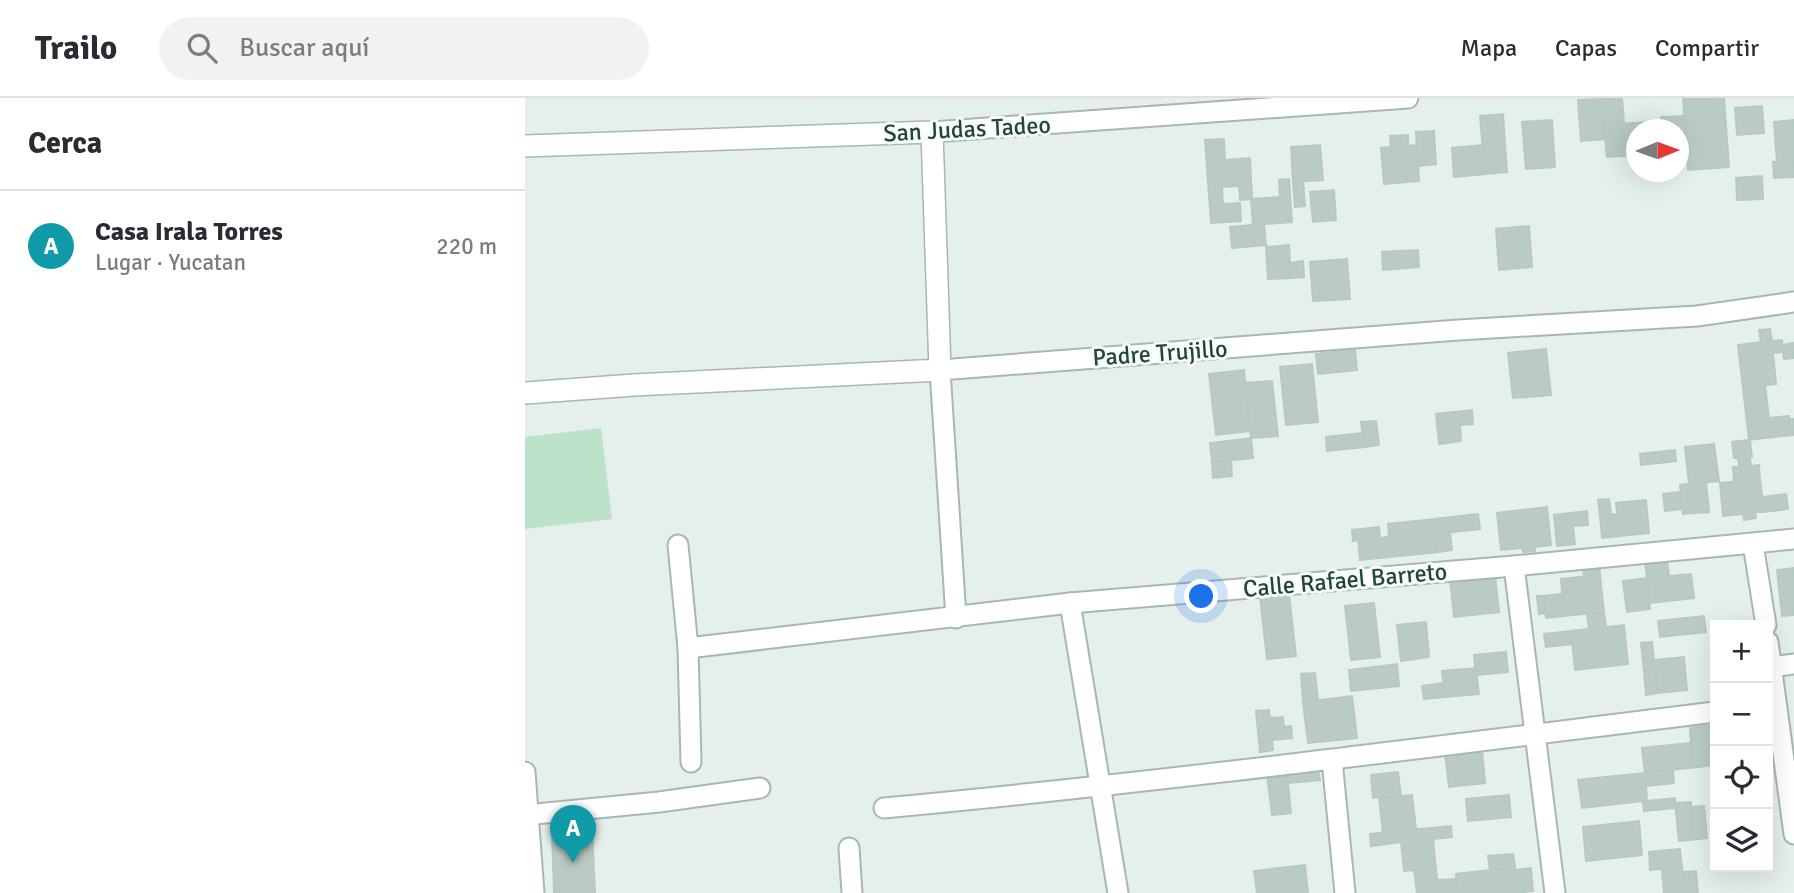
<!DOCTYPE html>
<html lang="es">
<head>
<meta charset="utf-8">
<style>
  :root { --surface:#fff; --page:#f2f2f3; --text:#2b2b33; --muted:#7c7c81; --line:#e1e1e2; --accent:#2563eb }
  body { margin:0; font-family:Signika,sans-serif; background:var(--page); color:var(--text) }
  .controls { position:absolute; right:21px; bottom:21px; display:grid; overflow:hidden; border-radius:0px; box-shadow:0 7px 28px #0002 }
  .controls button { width:63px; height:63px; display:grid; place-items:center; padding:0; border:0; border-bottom:2px solid var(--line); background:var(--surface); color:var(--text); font:35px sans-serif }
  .compass { position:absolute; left:1101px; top:21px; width:63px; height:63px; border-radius:50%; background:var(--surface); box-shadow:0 7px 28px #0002; rotate:89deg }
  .you { position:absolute; left:677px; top:499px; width:24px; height:24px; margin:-18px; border:5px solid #fff; border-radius:50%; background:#1a73e8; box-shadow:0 0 0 10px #1a73e833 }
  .badge { display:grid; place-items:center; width:46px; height:46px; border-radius:50%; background:var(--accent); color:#fff; font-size:23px; font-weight:700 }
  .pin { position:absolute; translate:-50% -58px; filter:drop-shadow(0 2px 4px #0008) }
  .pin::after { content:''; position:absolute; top:37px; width:24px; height:21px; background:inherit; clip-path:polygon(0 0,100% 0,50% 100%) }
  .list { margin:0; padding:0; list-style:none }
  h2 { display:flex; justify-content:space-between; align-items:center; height:91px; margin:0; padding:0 28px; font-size:30px }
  h2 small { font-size:23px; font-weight:400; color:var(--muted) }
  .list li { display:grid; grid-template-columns:46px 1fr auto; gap:21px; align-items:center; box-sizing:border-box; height:112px; padding:0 28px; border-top:2px solid var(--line) }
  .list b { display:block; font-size:26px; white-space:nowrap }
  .list p { margin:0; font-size:23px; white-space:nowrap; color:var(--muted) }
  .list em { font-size:23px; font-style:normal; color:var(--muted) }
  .icon { flex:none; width:38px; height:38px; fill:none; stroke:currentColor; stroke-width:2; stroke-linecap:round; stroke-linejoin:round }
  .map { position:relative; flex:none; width:1269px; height:795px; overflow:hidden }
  header { display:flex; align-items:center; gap:42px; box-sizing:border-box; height:98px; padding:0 35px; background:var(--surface); border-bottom:2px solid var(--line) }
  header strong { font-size:33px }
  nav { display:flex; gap:38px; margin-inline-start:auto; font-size:24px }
  .search { width:490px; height:63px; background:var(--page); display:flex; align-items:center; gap:18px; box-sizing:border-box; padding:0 24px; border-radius:38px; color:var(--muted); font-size:26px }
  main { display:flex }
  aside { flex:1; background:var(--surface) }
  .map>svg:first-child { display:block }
  .green { fill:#bce2ca }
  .building { fill:#bacbc5; stroke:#b6cac3; stroke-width:2 }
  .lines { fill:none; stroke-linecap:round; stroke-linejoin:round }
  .minor-casing { stroke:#a7b8b4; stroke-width:23 }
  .tertiary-casing { stroke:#a7b8b4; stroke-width:24 }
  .minor { stroke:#fff; stroke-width:19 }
  .tertiary { stroke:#fff; stroke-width:21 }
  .labels { text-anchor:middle; stroke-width:6; stroke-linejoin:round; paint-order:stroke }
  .street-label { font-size:24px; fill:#22443d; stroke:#f6fbf9 }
</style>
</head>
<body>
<header>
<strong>Trailo</strong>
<div class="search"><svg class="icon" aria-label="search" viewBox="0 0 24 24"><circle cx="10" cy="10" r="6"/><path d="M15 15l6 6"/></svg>Buscar aquí</div>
<nav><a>Mapa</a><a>Capas</a><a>Compartir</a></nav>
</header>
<main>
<aside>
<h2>Cerca<small></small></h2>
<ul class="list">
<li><span class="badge" style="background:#0f9aa8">A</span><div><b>Casa Irala Torres</b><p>Lugar · Yucatan</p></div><em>220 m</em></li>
</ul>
</aside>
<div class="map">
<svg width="1269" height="795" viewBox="0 0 1269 795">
  <rect width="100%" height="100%" fill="#e5efec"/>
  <polygon class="green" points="76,330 87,421 0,431 0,339"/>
  <g class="building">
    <polygon points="1097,0 1099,25 1079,27 1078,1"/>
    <polygon points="1199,0 1204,69 1163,72 1158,1"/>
    <polygon points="1078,1 1080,41 1056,43 1053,2"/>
    <polygon points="1237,8 1239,35 1212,37 1210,10"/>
    <polygon points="978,16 982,74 960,76 955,18"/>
    <polygon points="1159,18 1161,49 1154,49 1154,32 1136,32 1136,19"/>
    <polygon points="1027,22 1030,69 1001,71 997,24"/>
    <polygon points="1269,22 1269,63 1252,64 1249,24"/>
    <polygon points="1123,24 1123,32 1112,32 1112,57 1082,59 1079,27"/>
    <polygon points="909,33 911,66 893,68 891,34"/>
    <polygon points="883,37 883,48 892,47 894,83 859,86 856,50 866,49 865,38"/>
    <polygon points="699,41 700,62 725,60 727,101 715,102 714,88 697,89 698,106 715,105 716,123 686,125 680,42"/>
    <polygon points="795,47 798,82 768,84 766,49"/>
    <polygon points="958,47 960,76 929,79 927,50"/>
    <polygon points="1269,63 1269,79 1249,80 1248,64"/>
    <polygon points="1237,78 1238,101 1212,102 1211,80"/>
    <polygon points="764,81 767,124 728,127 726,101 755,99 754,82"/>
    <polygon points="778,83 780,108 770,109 768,84"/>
    <polygon points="809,92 811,122 788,124 785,94"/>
    <polygon points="739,126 741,147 707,150 705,129"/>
    <polygon points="1004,128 1007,169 974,172 971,131"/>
    <polygon points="764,147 766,180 743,181 741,149"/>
    <polygon points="893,152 894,169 858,172 857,154"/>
    <polygon points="822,161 825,201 788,203 785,164"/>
    <polygon points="778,163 779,179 766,180 765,165"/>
    <polygon points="1245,231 1247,243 1257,242 1258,254 1248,255 1251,286 1240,287 1244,320 1264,318 1266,337 1224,342 1213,247 1236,244 1234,232"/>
    <polygon points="1269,245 1269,260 1259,261 1257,247"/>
    <polygon points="830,251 832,272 793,276 791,256"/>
    <polygon points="1021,251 1026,297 988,300 983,255"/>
    <polygon points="787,266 793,324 761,327 755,269"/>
    <polygon points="719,272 725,333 691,337 684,276"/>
    <polygon points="747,283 753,338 726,340 720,285"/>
    <polygon points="947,312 948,326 935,327 936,343 914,346 911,316"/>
    <polygon points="1264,321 1269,321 1269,337 1266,337"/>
    <polygon points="851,323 854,347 839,349 836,324"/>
    <polygon points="837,335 839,349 802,353 801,339"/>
    <polygon points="726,340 728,360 687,364 685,345"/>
    <polygon points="1224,342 1225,342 1227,359 1225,359 1226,368 1234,367 1235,381 1209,383 1208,369 1214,369 1213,360 1209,360 1207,344"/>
    <polygon points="1189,346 1194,383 1164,386 1160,349"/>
    <polygon points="1150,352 1151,363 1116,367 1115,356"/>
    <polygon points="706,362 707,378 688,380 687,364"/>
    <polygon points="1235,381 1239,414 1230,414 1231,420 1219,422 1218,416 1198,418 1195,385"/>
    <polygon points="1181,384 1184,414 1158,416 1155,387"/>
    <polygon points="1155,394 1157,411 1140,413 1138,396"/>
    <polygon points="1261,396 1263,411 1239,414 1237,399"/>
    <polygon points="1084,401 1086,417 1075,418 1073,402"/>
    <polygon points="1121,402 1124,435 1095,438 1091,405"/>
    <polygon points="1022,409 1026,447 1009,449 1010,453 998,454 997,450 976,452 972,415"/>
    <polygon points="1062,413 1063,427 1048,428 1050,446 1032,448 1029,417"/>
    <polygon points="953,416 955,431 911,436 910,421"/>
    <polygon points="1092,416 1095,438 1077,440 1075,418"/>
    <polygon points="910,421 913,454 835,462 833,442 828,443 827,432 854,429 855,440 864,439 863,426"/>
    <polygon points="925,434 927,452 913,454 911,436"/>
    <polygon points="1142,460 1144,478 1122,480 1120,462"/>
    <polygon points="1074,467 1075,477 1059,479 1058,469"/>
    <polygon points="1269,470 1269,517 1257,518 1252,472"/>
    <polygon points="970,476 974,514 929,519 925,480"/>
    <polygon points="1166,476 1169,500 1125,505 1122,480"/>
    <polygon points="1075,477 1079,514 1039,518 1036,481"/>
    <polygon points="1122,480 1125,511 1102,514 1098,483"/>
    <polygon points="764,496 771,558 742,561 735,499"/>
    <polygon points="1037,496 1039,518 1021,520 1019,498"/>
    <polygon points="1012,498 1019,498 1021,515 1014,516"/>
    <polygon points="849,505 855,559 826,562 820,508"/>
    <polygon points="1079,514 1081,530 1064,531 1062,516"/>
    <polygon points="1179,518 1181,534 1135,539 1133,523"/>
    <polygon points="901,524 904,559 876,563 872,527"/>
    <polygon points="1099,527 1103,566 1050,572 1046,533"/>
    <polygon points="1046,533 1047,546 1021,549 1019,536"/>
    <polygon points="1127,544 1130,572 1119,573 1116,545"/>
    <polygon points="981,554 983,574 951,577 949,557"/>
    <polygon points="1159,559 1162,592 1133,595 1129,562"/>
    <polygon points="872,566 874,588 826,593 824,572"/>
    <polygon points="951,570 954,596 920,599 917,573"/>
    <polygon points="1130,572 1133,595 1121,597 1119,573"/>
    <polygon points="790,575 793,602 778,604 776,576"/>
    <polygon points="919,585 920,599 899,601 897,588"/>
    <polygon points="827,598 832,640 783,645 778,604"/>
    <polygon points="744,612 745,620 758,619 759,629 766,628 767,640 747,642 748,652 735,654 731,613"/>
    <polygon points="1190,627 1190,667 1120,675 1117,650 1166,645 1165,630"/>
    <polygon points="957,652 960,685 924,689 920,656"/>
    <polygon points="793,671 795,682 763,685 762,675"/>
    <polygon points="1148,672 1149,685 1121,688 1122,703 1150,700 1150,710 1119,713 1118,703 1057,710 1053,682"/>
    <polygon points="873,674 876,698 848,700 846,677"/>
    <polygon points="762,675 766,715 747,717 742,677"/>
    <polygon points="887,697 891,731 858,735 854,700"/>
    <polygon points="984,697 986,719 943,723 941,701"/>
    <polygon points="1166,704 1166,709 1179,708 1182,740 1154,743 1150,705"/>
    <polygon points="1114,723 1117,757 1061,763 1058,729"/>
    <polygon points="926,728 927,739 908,741 912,782 931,781 933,795 892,795 889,772 879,773 876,744 846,748 845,736"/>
    <polygon points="67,731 70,795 29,795 27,734"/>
    <polygon points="1155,751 1160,795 1139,795 1137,771 1125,772 1124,754"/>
    <polygon points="988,756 990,769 965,772 963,758"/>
    <polygon points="780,767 783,795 732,795 729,773"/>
    <polygon points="990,769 992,795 967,795 965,772"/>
    <polygon points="1006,770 1008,793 992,795 990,772"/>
    <polygon points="965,772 967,795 933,795 931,776"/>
    <polygon points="1171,773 1173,795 1160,795 1158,774"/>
  </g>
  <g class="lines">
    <defs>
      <g id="minor">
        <polyline points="407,34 883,0"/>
        <polyline points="1228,446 1241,527"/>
        <polyline points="153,447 163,550 166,664"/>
        <polyline points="989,468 1030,795"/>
        <polyline points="545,505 593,795"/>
        <polyline points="431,520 415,272 933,232 1172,218 1269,204"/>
        <polyline points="1243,544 1269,736"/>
        <polyline points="163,550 545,505 989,468 1269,441"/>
        <polyline points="1246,569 1269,566"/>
        <polyline points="807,662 820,795"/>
        <polyline points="0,674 9,795"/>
        <path d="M359,710C637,684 913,648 1190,614"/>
        <polyline points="0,717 134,704 235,690"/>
        <polyline points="324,750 327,795"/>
      </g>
      <polyline id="tertiary" points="0,48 407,34 415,272 109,287 0,295"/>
    </defs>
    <use href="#minor" class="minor-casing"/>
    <use href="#tertiary" class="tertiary-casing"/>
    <use href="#minor" class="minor"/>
    <use href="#tertiary" class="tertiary"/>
  </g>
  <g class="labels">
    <g class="street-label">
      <text transform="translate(442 31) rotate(-3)" y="8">San Judas Tadeo</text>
      <text transform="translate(635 255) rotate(-4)" y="8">Padre Trujillo</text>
      <text transform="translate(820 482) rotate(-5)" y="8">Calle Rafael Barreto</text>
    </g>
  </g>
</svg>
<div class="controls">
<button>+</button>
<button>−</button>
<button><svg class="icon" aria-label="locate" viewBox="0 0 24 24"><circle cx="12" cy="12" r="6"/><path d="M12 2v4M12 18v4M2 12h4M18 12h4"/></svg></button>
<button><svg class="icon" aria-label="layers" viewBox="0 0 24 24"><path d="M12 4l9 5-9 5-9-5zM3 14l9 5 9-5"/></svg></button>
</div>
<svg class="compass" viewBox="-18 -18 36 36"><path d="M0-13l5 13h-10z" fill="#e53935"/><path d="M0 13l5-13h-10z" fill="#7c7c81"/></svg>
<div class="you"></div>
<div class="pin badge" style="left:48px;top:765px;background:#0f9aa8">A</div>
</div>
</main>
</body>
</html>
